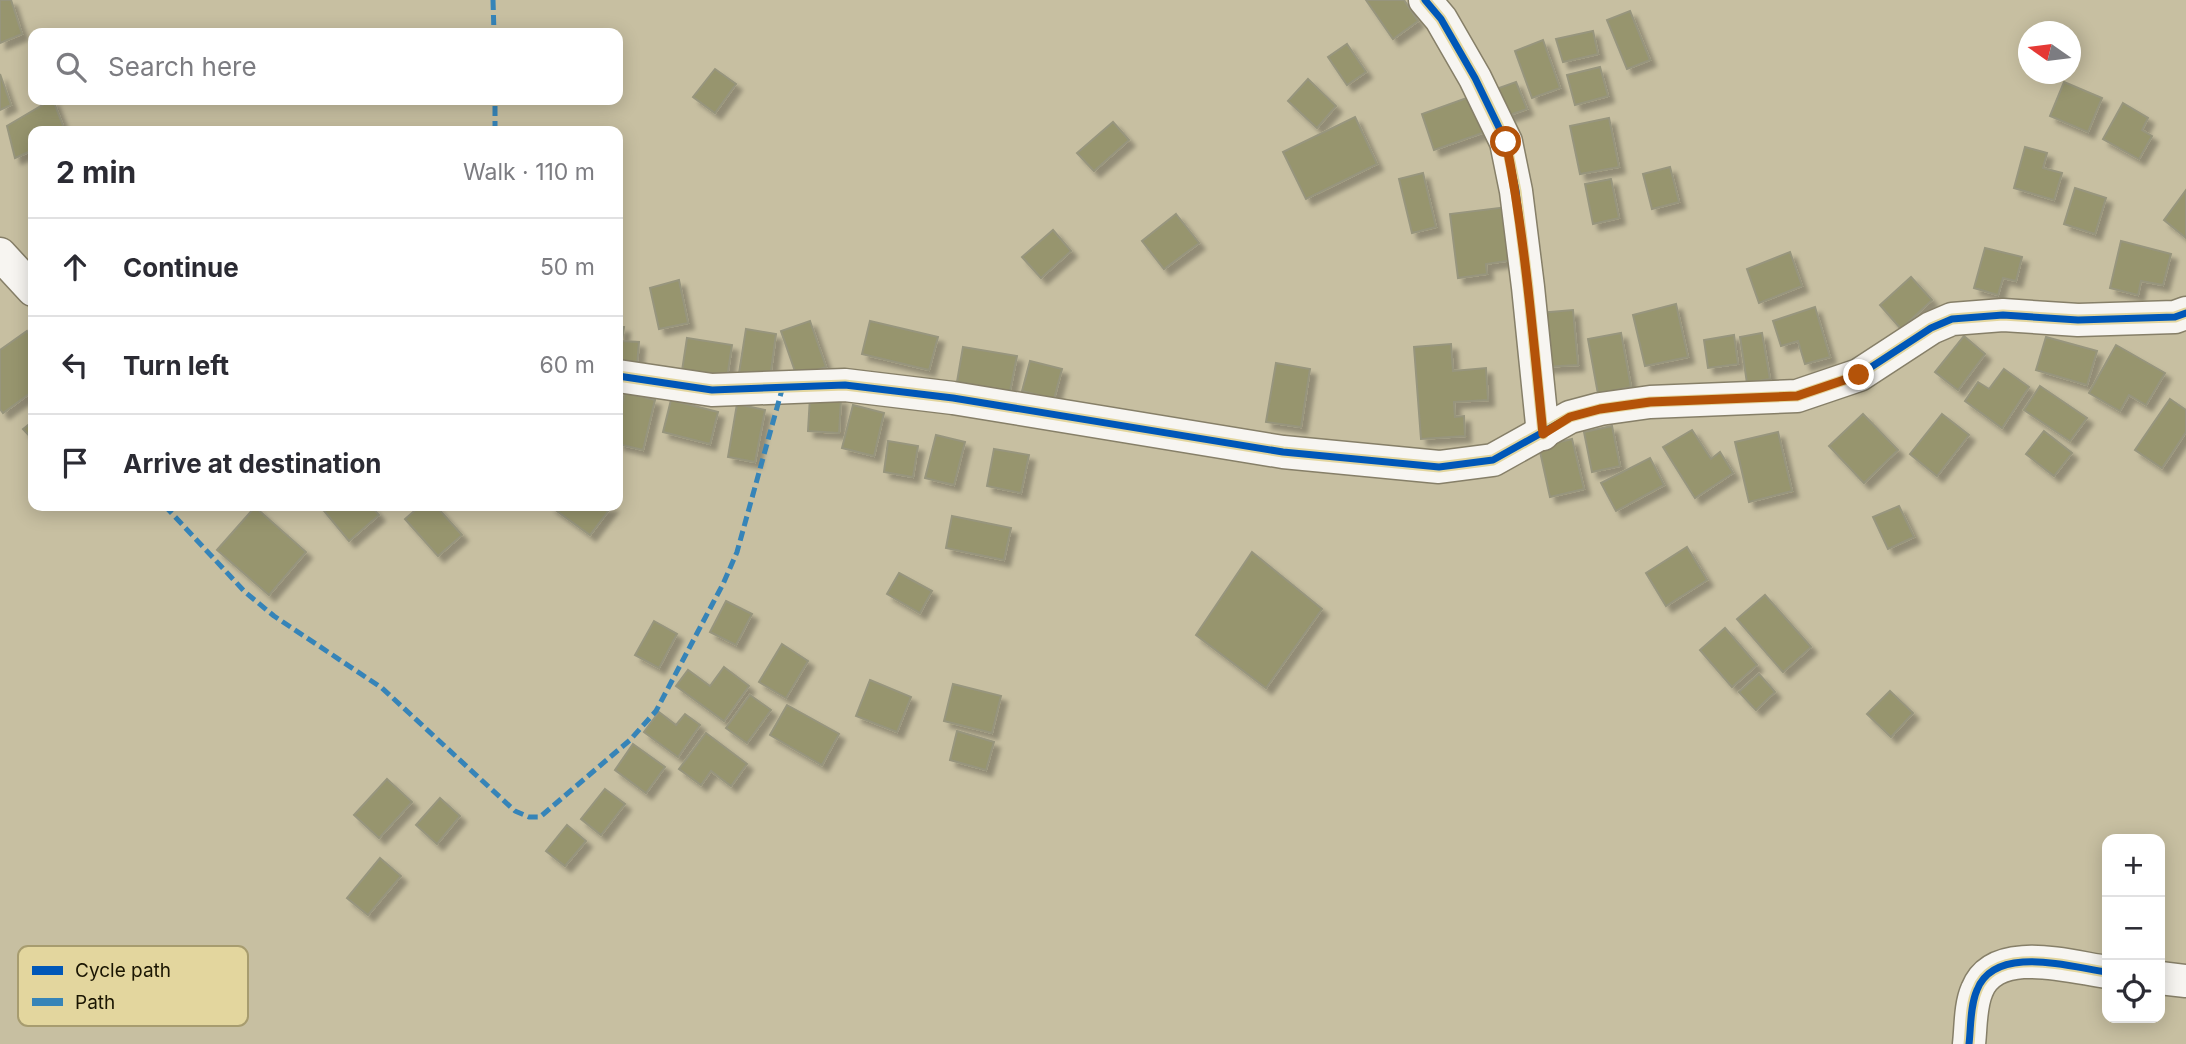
<!DOCTYPE html>
<html lang="en">
<head>
<meta charset="utf-8">
<style>
  :root { --surface:#fff; --page:#f2f2f3; --text:#2b2b33; --muted:#7c7c81; --line:#e1e1e2 }
  body { margin:0; font-family:Inter,sans-serif; background:var(--page); color:var(--text) }
  .controls { position:absolute; right:21px; bottom:21px; display:grid; overflow:hidden; border-radius:14px; box-shadow:0 4px 18px #0003 }
  .controls button { width:63px; height:63px; display:grid; place-items:center; padding:0; border:0; border-bottom:2px solid var(--line); background:var(--surface); color:var(--text); font:35px sans-serif }
  .compass { position:absolute; left:2018px; top:21px; width:63px; height:63px; border-radius:50%; background:var(--surface); box-shadow:0 4px 18px #0003; rotate:284deg }
  .stop { position:absolute; width:21px; height:21px; margin:-16px; border:5px solid #b45309; border-radius:50%; background:#fff }
  .stop.end { background:#b45309; border-color:#fff; box-shadow:0 2px 7px #0008 }
  .list { margin:0; padding:0; list-style:none }
  h2 { display:flex; justify-content:space-between; align-items:center; height:91px; margin:0; padding:0 28px; font-size:30px }
  h2 small { font-size:23px; font-weight:400; color:var(--muted) }
  .list li { display:grid; grid-template-columns:46px 1fr auto; gap:21px; align-items:center; box-sizing:border-box; height:98px; padding:0 28px; border-top:2px solid var(--line) }
  .list b { display:block; font-size:26px; white-space:nowrap }
  .list em { font-size:23px; font-style:normal; color:var(--muted) }
  .icon { flex:none; width:38px; height:38px; fill:none; stroke:currentColor; stroke-width:2; stroke-linecap:round; stroke-linejoin:round }
  .map { position:relative; flex:none; width:2186px; height:1044px; overflow:hidden }
  .search { position:absolute; background:var(--surface); box-shadow:0 4px 18px #0003; left:28px; top:28px; width:595px; height:77px; display:flex; align-items:center; gap:18px; box-sizing:border-box; padding:0 24px; border-radius:14px; color:var(--muted); font-size:26px }
  .panel { position:absolute; background:var(--surface); box-shadow:0 4px 18px #0003; left:28px; top:126px; width:595px; height:385px; border-radius:14px }
  .map>svg:first-child { display:block }
  .building { fill:#97956e; stroke:#97957d; stroke-width:2; filter:url(#shadow) }
  .lines { fill:none; stroke-linecap:round; stroke-linejoin:round }
  .minor-casing { stroke:#867f68; stroke-width:35 }
  .minor { stroke:#f7f5f1; stroke-width:32 }
  .quiet { stroke:#3684b8; stroke-width:5; stroke-dasharray:10 5; stroke-linecap:butt }
  .cycleway-casing { stroke:#e3d69e; stroke-width:11 }
  .cycleway { stroke:#0057b8; stroke-width:7 }
  .route { stroke:#b45309; stroke-width:9 }
  .key { fill:#e3d69e; stroke:#a79c6f; stroke-width:2 }
  .key-label { font-size:19px; fill:#1a1502 }
</style>
</head>
<body>
<div class="map">
<svg width="2186" height="1044" viewBox="0 0 2186 1044">
  <defs>
    <filter id="shadow"><feDropShadow dx="6" dy="6" stdDeviation="2" flood-color="#0004"/></filter>
  </defs>
  <rect width="100%" height="100%" fill="#c7bfa1"/>
  <g class="building">
    <polygon points="0,0 11,0 22,34 0,43"/>
    <polygon points="1366,0 1404,0 1418,21 1393,39"/>
    <polygon points="1630,11 1650,60 1627,69 1607,20"/>
    <polygon points="1593,31 1598,54 1563,62 1556,39"/>
    <polygon points="1543,40 1560,88 1532,98 1515,51"/>
    <polygon points="1347,44 1366,72 1347,85 1328,57"/>
    <polygon points="1600,67 1608,96 1575,105 1567,75"/>
    <polygon points="715,69 736,84 715,113 693,97"/>
    <polygon points="0,74 11,105 0,110"/>
    <polygon points="1308,79 1336,106 1317,128 1288,101"/>
    <polygon points="1516,82 1527,109 1507,116 1496,89"/>
    <polygon points="2064,82 2102,98 2088,132 2050,116"/>
    <polygon points="1475,95 1488,131 1434,150 1422,114"/>
    <polygon points="51,100 53,100 65,131 33,131 33,150 15,158 7,126"/>
    <polygon points="2123,103 2148,118 2142,130 2152,136 2139,159 2103,139"/>
    <polygon points="1355,117 1377,164 1306,199 1283,152"/>
    <polygon points="1609,118 1619,167 1580,174 1570,126"/>
    <polygon points="1113,122 1129,140 1094,171 1077,153"/>
    <polygon points="2025,147 2047,153 2043,168 2062,173 2054,200 2014,188"/>
    <polygon points="1670,167 1679,202 1652,209 1643,174"/>
    <polygon points="1423,173 1436,227 1412,233 1399,179"/>
    <polygon points="1611,179 1619,218 1593,224 1585,184"/>
    <polygon points="2075,188 2106,198 2095,234 2064,224"/>
    <polygon points="2186,190 2186,238 2164,220"/>
    <polygon points="1507,207 1513,260 1486,264 1487,274 1458,278 1450,214"/>
    <polygon points="1176,214 1199,243 1164,269 1142,241"/>
    <polygon points="1053,230 1071,251 1041,278 1022,257"/>
    <polygon points="2121,241 2171,254 2163,285 2141,281 2138,295 2110,288"/>
    <polygon points="1985,248 2022,257 2016,281 2003,278 1998,295 1974,288"/>
    <polygon points="1790,252 1802,286 1759,303 1747,269"/>
    <polygon points="1911,277 1932,300 1901,329 1880,305"/>
    <polygon points="679,280 688,323 659,329 650,288"/>
    <polygon points="1676,304 1688,357 1645,366 1633,315"/>
    <polygon points="1815,307 1830,357 1805,364 1798,341 1781,346 1773,321"/>
    <polygon points="1573,310 1578,365 1543,367 1539,313"/>
    <polygon points="810,321 826,367 797,377 781,331"/>
    <polygon points="870,321 938,337 929,370 862,354"/>
    <polygon points="618,327 624,327 622,341 639,342 637,366 618,364"/>
    <polygon points="746,329 776,334 770,378 739,373"/>
    <polygon points="27,331 33,340 33,391 3,413 0,409 0,350"/>
    <polygon points="1621,333 1631,387 1598,394 1588,339"/>
    <polygon points="1762,333 1770,379 1747,383 1740,337"/>
    <polygon points="1734,335 1738,364 1708,368 1704,340"/>
    <polygon points="1964,336 1985,354 1958,390 1935,372"/>
    <polygon points="2046,337 2097,351 2087,385 2036,370"/>
    <polygon points="687,338 732,345 727,378 682,371"/>
    <polygon points="1451,344 1453,371 1486,368 1488,400 1454,402 1455,417 1464,416 1465,436 1421,439 1414,347"/>
    <polygon points="2116,345 2165,373 2146,405 2129,395 2120,411 2089,393"/>
    <polygon points="963,347 1017,356 1010,391 957,382"/>
    <polygon points="1030,361 1062,369 1054,399 1022,391"/>
    <polygon points="1276,363 1310,369 1301,427 1266,422"/>
    <polygon points="2004,369 2029,387 2002,428 1965,401 1978,382 1989,389"/>
    <polygon points="2040,386 2087,418 2070,441 2024,410"/>
    <polygon points="625,392 655,400 643,450 618,444 618,423"/>
    <polygon points="810,397 841,399 839,433 808,431"/>
    <polygon points="2170,399 2186,410 2186,432 2162,468 2135,450"/>
    <polygon points="671,400 718,412 710,444 663,432"/>
    <polygon points="737,404 765,410 755,462 728,457"/>
    <polygon points="853,405 884,413 874,456 842,448"/>
    <polygon points="1863,414 1898,450 1864,483 1829,446"/>
    <polygon points="1942,414 1969,435 1937,476 1910,454"/>
    <polygon points="33,421 33,440 23,429"/>
    <polygon points="1612,426 1620,466 1592,472 1584,432"/>
    <polygon points="1692,430 1711,459 1720,452 1733,473 1695,498 1663,447"/>
    <polygon points="2044,431 2072,453 2054,476 2026,454"/>
    <polygon points="1778,432 1792,491 1749,502 1735,442"/>
    <polygon points="936,435 965,442 954,485 925,478"/>
    <polygon points="1572,439 1584,489 1550,497 1539,447"/>
    <polygon points="888,441 918,446 913,477 884,472"/>
    <polygon points="994,449 1029,455 1021,493 987,486"/>
    <polygon points="1650,458 1664,485 1616,511 1601,483"/>
    <polygon points="320,506 371,506 379,515 349,541"/>
    <polygon points="420,506 436,506 462,535 438,556 405,519"/>
    <polygon points="550,506 612,506 590,535"/>
    <polygon points="1899,506 1914,537 1888,549 1873,517"/>
    <polygon points="255,507 306,552 269,595 217,550"/>
    <polygon points="952,516 1011,528 1004,560 946,548"/>
    <polygon points="1687,547 1707,580 1666,606 1646,573"/>
    <polygon points="1252,552 1322,609 1266,688 1196,635"/>
    <polygon points="899,573 932,591 920,613 887,594"/>
    <polygon points="1765,595 1811,647 1783,672 1737,619"/>
    <polygon points="726,601 752,614 736,645 710,632"/>
    <polygon points="654,621 677,634 659,668 635,655"/>
    <polygon points="1725,628 1757,665 1732,687 1700,650"/>
    <polygon points="782,644 808,661 786,698 759,682"/>
    <polygon points="724,667 749,686 724,721 676,686 688,670 710,686"/>
    <polygon points="1759,674 1775,692 1756,710 1739,692"/>
    <polygon points="870,680 911,697 897,732 856,716"/>
    <polygon points="953,684 1001,696 992,733 944,721"/>
    <polygon points="1890,691 1913,713 1891,737 1867,714"/>
    <polygon points="750,695 771,710 747,743 726,728"/>
    <polygon points="787,705 839,734 822,765 770,735"/>
    <polygon points="659,712 676,725 685,714 700,725 678,757 644,732"/>
    <polygon points="957,731 994,742 986,770 950,760"/>
    <polygon points="706,733 747,764 731,786 711,771 701,785 679,769"/>
    <polygon points="633,744 665,767 646,793 615,770"/>
    <polygon points="387,779 412,802 379,838 354,815"/>
    <polygon points="605,789 625,804 601,835 581,819"/>
    <polygon points="440,798 460,816 437,844 416,825"/>
    <polygon points="567,825 586,841 565,866 546,851"/>
    <polygon points="380,858 401,876 368,915 347,898"/>
  </g>
  <g class="lines">
    <defs>
      <g id="minor">
        <polyline points="1425,0 1441,19 1475,78 1506,142 1516,191 1528,287 1543,434"/>
        <polyline points="0,254 33,290"/>
        <polyline points="618,376 712,390 845,385 953,398 1283,452 1439,467 1493,460 1570,417 1600,409 1650,402 1797,396 1859,375 1931,328 1952,319 2003,315 2078,320 2175,317 2186,313"/>
        <polyline points="2160,978 2186,981"/>
        <path d="M1969,1044C1971,1027 1970,1006 1977,990C1995,944 2070,967 2107,972"/>
      </g>
    </defs>
    <use href="#minor" class="minor-casing"/>
    <use href="#minor" class="minor"/>
    <g class="quiet">
      <polyline points="493,0 494,33"/>
      <polyline points="495,131 495,100"/>
      <polyline points="165,506 245,592 274,616 382,688 515,811 529,817 540,817 630,740 656,711 723,584 737,552 783,386"/>
    </g>
    <defs>
      <g id="cycleway">
        <polyline points="1425,0 1441,19 1475,78 1506,142 1516,191 1528,287 1543,434"/>
        <polyline points="618,376 712,390 845,385 953,398 1283,452 1439,467 1493,460 1570,417 1600,409 1650,402 1797,396 1859,375 1931,328 1952,319 2003,315 2078,320 2175,317 2186,313"/>
        <path d="M1969,1044C1971,1027 1970,1006 1977,990C1995,944 2070,967 2107,972"/>
      </g>
    </defs>
    <use href="#cycleway" class="cycleway-casing"/>
    <use href="#cycleway" class="cycleway"/>
  </g>
  <g class="lines">
    <path class="route" d="M1506,142C1525,238 1533,336 1543,434L1570,417L1600,409L1650,402L1797,396L1859,375"/>
  </g>
  <rect x="18" y="946" width="230" height="80" rx="10" class="key"/>
  <rect x="32" y="966" width="31" height="9" fill="#0057b8"/>
  <rect x="32" y="998" width="31" height="8" fill="#3684b8"/>
  <g class="key-label">
    <text x="75" y="977">Cycle path</text>
    <text x="75" y="1009">Path</text>
  </g>
</svg>
<div class="controls">
<button>+</button>
<button>−</button>
<button><svg class="icon" aria-label="locate" viewBox="0 0 24 24"><circle cx="12" cy="12" r="6"/><path d="M12 2v4M12 18v4M2 12h4M18 12h4"/></svg></button>
</div>
<svg class="compass" viewBox="-18 -18 36 36"><path d="M0-13l5 13h-10z" fill="#e53935"/><path d="M0 13l5-13h-10z" fill="#7c7c81"/></svg>
<div class="stop" style="left:1506px;top:142px"></div>
<div class="stop end" style="left:1859px;top:375px"></div>
<div class="search"><svg class="icon" aria-label="search" viewBox="0 0 24 24"><circle cx="10" cy="10" r="6"/><path d="M15 15l6 6"/></svg>Search here</div>
<section class="panel">
<h2>2 min<small>Walk · 110 m</small></h2>
<ul class="list">
<li><svg class="icon" aria-label="ahead" viewBox="0 0 24 24"><path d="M12 20V5M6 11l6-6 6 6"/></svg><div><b>Continue</b></div><em>50 m</em></li>
<li><svg class="icon" aria-label="left" viewBox="0 0 24 24"><path d="M17 20v-9H6M10 6l-5 5 5 5"/></svg><div><b>Turn left</b></div><em>60 m</em></li>
<li><svg class="icon" aria-label="arrive" viewBox="0 0 24 24"><path d="M6 21V4h12l-3 4 3 4H6"/></svg><div><b>Arrive at destination</b></div></li>
</ul>
</section>
</div>
</body>
</html>
